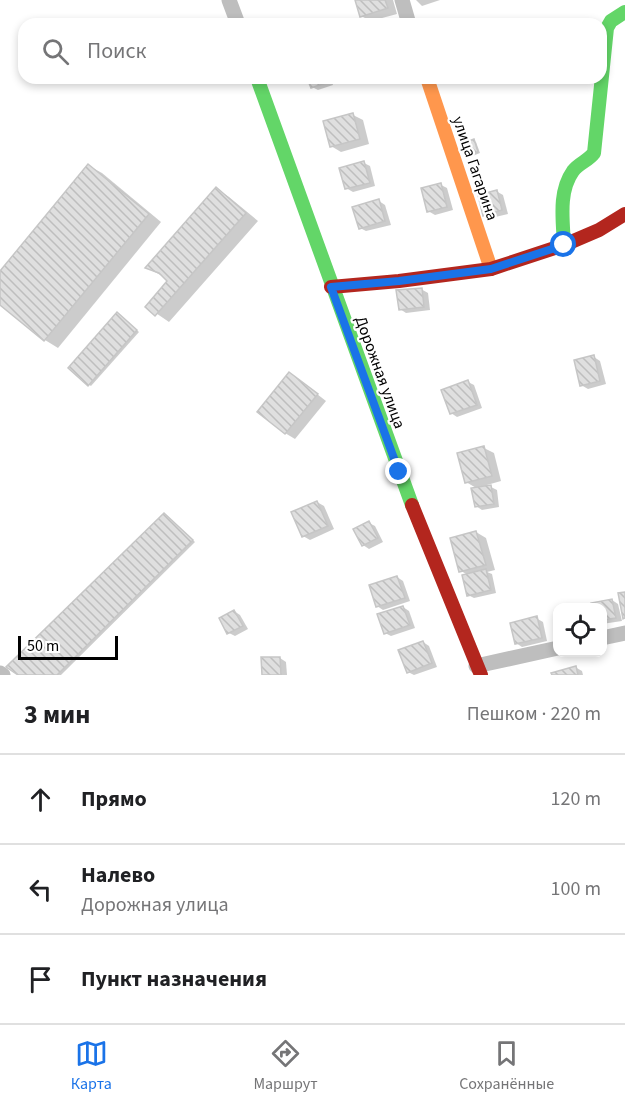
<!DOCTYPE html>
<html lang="ru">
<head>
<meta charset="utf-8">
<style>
  :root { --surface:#fff; --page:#f2f2f2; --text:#202124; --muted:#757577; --line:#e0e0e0; --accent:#1a73e8 }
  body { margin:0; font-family:"Source Sans 3",sans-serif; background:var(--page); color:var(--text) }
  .controls { position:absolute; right:18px; bottom:18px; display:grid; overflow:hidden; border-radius:12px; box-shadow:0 3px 9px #0003 }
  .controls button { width:54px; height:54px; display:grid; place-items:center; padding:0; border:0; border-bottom:2px solid var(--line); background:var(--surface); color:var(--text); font:30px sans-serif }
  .scale { position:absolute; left:18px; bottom:15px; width:100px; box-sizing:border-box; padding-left:6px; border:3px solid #000; border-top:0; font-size:16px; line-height:21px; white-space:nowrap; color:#000; -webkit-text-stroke:4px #fff; paint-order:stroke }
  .stop { position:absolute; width:18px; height:18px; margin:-14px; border:4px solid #1a73e8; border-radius:50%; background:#fff }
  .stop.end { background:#1a73e8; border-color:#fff; box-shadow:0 2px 6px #0008 }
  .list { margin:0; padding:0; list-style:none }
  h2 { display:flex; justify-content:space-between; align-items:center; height:78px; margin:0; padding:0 24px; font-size:26px }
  h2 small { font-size:20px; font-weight:400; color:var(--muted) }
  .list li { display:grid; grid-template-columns:39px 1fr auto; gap:18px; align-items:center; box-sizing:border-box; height:90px; padding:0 24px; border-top:2px solid var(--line) }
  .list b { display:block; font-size:22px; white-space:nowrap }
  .list p { margin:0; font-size:20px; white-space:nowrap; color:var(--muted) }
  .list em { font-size:20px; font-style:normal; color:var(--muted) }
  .icon { flex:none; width:33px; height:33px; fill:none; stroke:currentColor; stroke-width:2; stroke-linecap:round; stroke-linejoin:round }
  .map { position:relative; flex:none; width:625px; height:675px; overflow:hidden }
  .search { position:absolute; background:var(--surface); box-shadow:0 3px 9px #0003; left:18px; right:18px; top:18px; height:66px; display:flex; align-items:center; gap:15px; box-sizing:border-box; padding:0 21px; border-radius:18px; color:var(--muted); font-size:22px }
  .sheet { height:348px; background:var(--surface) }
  nav { display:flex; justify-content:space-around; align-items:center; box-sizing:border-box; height:84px; border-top:2px solid var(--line); background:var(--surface); font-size:16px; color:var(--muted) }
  nav a { display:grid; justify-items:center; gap:3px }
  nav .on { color:var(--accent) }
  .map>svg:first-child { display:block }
  .shadow { fill:#0003 }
  .building { fill:url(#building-back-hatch); stroke:#c6c6c6; stroke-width:1.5 }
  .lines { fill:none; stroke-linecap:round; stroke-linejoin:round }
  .street { stroke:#bebebe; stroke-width:15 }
  .fast { stroke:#63d668; stroke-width:14 }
  .slow { stroke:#ff974d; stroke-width:14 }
  .jam { stroke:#b3261e; stroke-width:14 }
  .route { stroke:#1a73e8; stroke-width:8 }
  .labels { text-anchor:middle; stroke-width:4.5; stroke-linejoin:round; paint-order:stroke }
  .street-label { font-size:16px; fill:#000; stroke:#fff }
</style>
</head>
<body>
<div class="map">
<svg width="625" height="675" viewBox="0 0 625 675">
  <defs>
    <pattern id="building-back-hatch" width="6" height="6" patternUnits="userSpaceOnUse" patternTransform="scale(1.5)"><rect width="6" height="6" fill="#dfdfdf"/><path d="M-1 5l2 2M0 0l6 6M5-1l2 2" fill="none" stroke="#bebebe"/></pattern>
  </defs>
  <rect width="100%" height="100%" fill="#fff"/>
  <g class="shadow">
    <polygon points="357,0 393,0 397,14 371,21 361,16"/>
    <polygon points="416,0 440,0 422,6"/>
    <polygon points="309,78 331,78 333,85 318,90 312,87"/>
    <polygon points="493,78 512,78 498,81"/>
    <polygon points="353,115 363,120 369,144 341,152 331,146"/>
    <polygon points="474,141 476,142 480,153 470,157 467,155"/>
    <polygon points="364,163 370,166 375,186 353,192 346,188"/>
    <polygon points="89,166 102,173 161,222 58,348 45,340 0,303 0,274"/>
    <polygon points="441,185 447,188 453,210 435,215 428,211"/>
    <polygon points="216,189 229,197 258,221 169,322 147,307 170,280 147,268"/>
    <polygon points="496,191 503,195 508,214 491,218 484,215"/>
    <polygon points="379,201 385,205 391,225 366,231 360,228"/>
    <polygon points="421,289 428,293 430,310 406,313 400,309"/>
    <polygon points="120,316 139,332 91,386 88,384"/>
    <polygon points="594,357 600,361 606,384 588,389 581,385"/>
    <polygon points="299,380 326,401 295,439 285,433"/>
    <polygon points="468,382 474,385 482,408 457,417 451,413"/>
    <polygon points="484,448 494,453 501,481 487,485 497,490 499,507 482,510 476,506 478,489 466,482"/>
    <polygon points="317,502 324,506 334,529 310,540 303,536"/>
    <polygon points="166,516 195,542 61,675 20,675"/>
    <polygon points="369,523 375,526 383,542 369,549 363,545"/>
    <polygon points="476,532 486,538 495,570 487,572 492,574 496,593 474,598 468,595 468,575 461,571"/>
    <polygon points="397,577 403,581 410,601 383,610 377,606"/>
    <polygon points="612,600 618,604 622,621 602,624 602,608"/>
    <polygon points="403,607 409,611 415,628 391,636 385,633"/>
    <polygon points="234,611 240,615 248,629 235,636 229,633"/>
    <polygon points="536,618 543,622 547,641 522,647 516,643"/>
    <polygon points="423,642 429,646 437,667 414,675 408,672"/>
    <polygon points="263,658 280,658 286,662 287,675 263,675"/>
    <polygon points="575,667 582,671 583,675 553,675"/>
  </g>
  <g class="building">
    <polygon points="355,0 385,0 388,8 360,17"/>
    <polygon points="307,78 327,78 328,82 311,88"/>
    <polygon points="353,113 360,139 330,147 323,121"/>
    <polygon points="474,139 478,152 466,156 461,144"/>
    <polygon points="364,161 370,183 345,189 339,168"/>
    <polygon points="88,164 149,214 44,341 0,305 0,271"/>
    <polygon points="441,183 447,207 427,212 421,188"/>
    <polygon points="216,187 246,213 155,316 145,307 167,281 159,273 145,268"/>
    <polygon points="497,190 502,210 483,216 478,195"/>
    <polygon points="379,199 385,221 359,229 352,207"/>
    <polygon points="422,288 424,307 399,310 396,290"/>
    <polygon points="117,312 137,330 88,386 68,368"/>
    <polygon points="594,355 600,381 580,386 574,360"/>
    <polygon points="289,372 318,394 285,434 257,412"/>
    <polygon points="468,380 477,405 450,414 441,390"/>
    <polygon points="484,446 492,476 465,483 457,453"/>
    <polygon points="491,485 494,504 475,507 471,488"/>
    <polygon points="317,501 328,526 302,537 291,512"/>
    <polygon points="164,513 193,540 57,675 18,675 6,667"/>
    <polygon points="369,521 378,538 362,546 353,529"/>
    <polygon points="476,531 486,565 459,572 450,538"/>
    <polygon points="486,569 491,590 467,596 462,575"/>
    <polygon points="397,576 405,598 376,607 369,585"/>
    <polygon points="625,592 625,618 623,619 618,593"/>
    <polygon points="612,599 616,618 602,620 602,608 592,608 591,603"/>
    <polygon points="403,606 410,625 384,634 377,614"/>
    <polygon points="234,610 243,626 227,634 219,618"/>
    <polygon points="537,616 542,638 515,644 510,623"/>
    <polygon points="423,641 432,663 407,673 398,650"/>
    <polygon points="261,657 280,657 281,675 262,675"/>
    <polygon points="576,666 578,675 552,675 551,673"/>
  </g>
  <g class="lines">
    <g class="street">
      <polyline points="229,0 238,24"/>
      <polyline points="402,0 409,24"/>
      <polyline points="602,638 625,633"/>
      <polyline points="476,666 558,648"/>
      <polyline points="0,673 3,675"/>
    </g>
    <g class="fast">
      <polyline points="257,78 412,505"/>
      <path d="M564,245C563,221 558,192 573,171C579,163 588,161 594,153L607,28L611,21L625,12"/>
    </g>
    <polyline class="slow" points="427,78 491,269"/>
    <g class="jam">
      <polyline points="331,287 399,281 491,269 564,245 599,230 625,214"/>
      <polyline points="412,505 481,675"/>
    </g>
  </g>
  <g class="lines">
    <polyline class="route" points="399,472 331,287 399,281 491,269 564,245"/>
  </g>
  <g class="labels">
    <g class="street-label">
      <text transform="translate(476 168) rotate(71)" y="6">улица Гагарина</text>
      <text transform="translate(381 372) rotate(70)" y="6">Дорожная улица</text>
    </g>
  </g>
</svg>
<div class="controls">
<button><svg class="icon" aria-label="locate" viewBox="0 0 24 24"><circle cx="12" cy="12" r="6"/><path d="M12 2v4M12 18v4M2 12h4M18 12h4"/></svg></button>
</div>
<div class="scale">50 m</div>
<div class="stop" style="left:564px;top:245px"></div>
<div class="stop end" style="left:399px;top:472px"></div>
<div class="search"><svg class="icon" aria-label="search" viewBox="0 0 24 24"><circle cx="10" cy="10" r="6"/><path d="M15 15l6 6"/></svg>Поиск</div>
</div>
<section class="sheet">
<h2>3 мин<small>Пешком · 220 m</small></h2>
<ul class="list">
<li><svg class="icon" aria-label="ahead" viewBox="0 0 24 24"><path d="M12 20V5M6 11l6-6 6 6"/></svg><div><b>Прямо</b></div><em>120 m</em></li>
<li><svg class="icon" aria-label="left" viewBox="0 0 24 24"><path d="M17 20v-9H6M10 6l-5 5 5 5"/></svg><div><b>Налево</b><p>Дорожная улица</p></div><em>100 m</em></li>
<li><svg class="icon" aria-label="arrive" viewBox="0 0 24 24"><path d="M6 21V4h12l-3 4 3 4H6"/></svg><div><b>Пункт назначения</b></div></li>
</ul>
</section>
<nav>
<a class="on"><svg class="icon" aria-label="map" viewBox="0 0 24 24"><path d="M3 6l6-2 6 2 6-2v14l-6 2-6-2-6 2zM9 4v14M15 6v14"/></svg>Карта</a>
<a><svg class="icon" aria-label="directions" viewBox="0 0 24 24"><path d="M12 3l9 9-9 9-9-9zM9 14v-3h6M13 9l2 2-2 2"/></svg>Маршрут</a>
<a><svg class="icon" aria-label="saved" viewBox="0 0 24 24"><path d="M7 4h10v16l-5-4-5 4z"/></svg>Сохранённые</a>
</nav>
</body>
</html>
